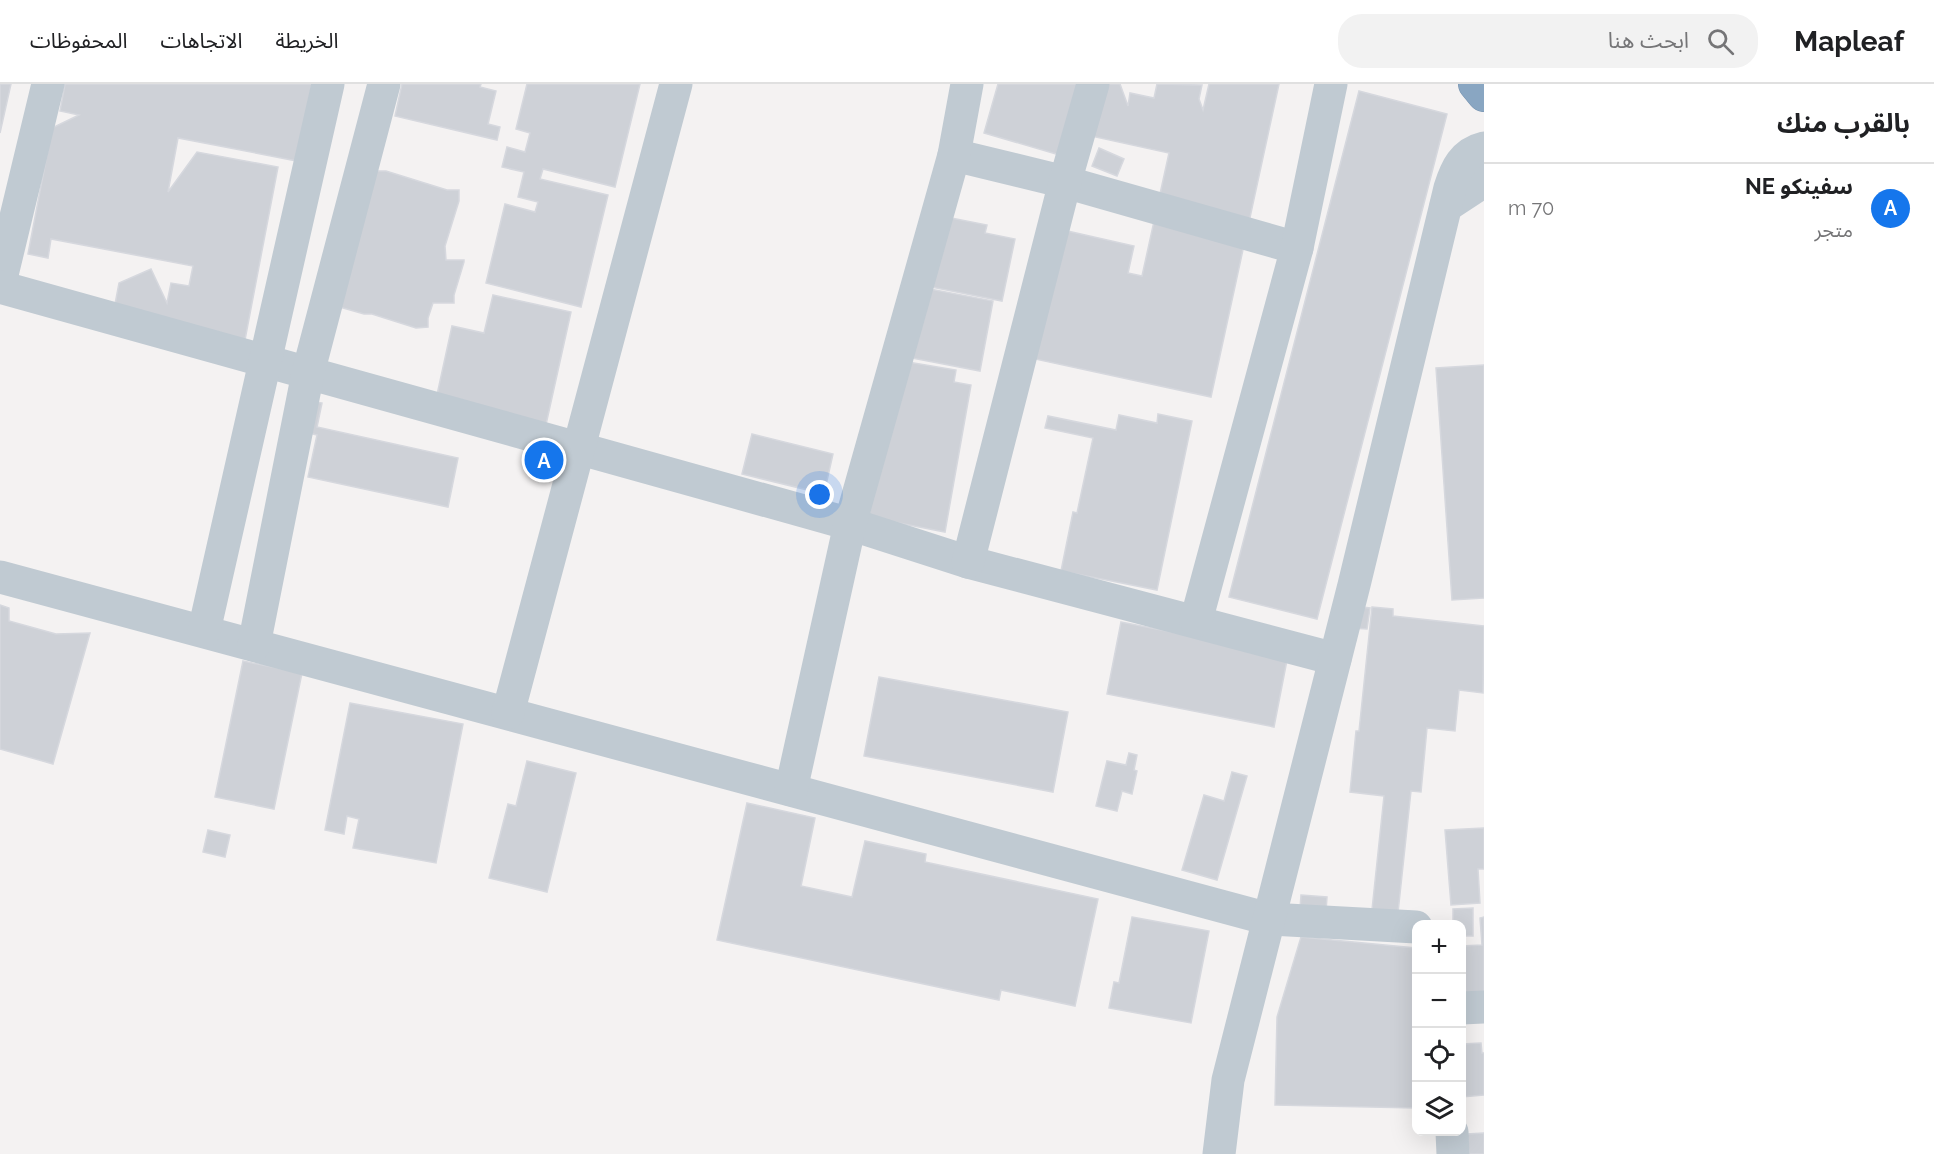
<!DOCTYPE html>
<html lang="ar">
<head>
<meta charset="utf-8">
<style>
  :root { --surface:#fff; --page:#f2f2f2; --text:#202124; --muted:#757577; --line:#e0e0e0; --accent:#1576ec }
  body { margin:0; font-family:Raleway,"Noto Sans Arabic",sans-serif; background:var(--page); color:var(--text); direction:rtl }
  .controls { position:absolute; right:18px; bottom:18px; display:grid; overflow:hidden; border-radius:12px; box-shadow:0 6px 24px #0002 }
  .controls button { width:54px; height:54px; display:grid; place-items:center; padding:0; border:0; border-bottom:2px solid var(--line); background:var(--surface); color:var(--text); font:30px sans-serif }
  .you { position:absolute; left:820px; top:411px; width:21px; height:21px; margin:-15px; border:4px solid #fff; border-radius:50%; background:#1a73e8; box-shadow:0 0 0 9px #1a73e833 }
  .badge { display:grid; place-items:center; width:39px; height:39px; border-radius:50%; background:var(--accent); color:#fff; font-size:20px; font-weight:700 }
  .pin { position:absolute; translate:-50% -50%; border:3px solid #fff; box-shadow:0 2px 6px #0006 }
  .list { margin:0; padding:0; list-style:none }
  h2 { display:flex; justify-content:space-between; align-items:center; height:78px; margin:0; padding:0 24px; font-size:26px }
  h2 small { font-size:20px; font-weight:400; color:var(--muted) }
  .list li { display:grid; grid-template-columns:39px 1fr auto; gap:18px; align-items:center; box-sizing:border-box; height:90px; padding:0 24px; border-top:2px solid var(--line) }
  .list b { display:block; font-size:22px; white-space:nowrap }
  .list p { margin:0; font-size:20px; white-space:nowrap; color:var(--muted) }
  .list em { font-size:20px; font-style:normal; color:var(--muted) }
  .icon { flex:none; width:33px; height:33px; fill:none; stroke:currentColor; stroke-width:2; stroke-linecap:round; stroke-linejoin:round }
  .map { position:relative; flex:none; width:1484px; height:1070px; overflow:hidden; direction:ltr }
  header { display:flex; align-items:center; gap:36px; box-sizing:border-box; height:84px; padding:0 30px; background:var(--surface); border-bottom:2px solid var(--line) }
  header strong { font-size:28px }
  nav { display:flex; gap:33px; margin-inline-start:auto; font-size:21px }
  .search { width:420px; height:54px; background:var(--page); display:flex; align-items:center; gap:15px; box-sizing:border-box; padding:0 21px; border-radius:24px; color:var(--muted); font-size:22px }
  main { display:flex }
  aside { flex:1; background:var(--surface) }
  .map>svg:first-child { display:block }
  .building { fill:#ced1d7; stroke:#d6d8de; stroke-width:1.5 }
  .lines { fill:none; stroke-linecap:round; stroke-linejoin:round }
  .highway-casing { stroke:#7491ae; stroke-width:34 }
  .minor { stroke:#c0cad2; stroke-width:33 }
  .highway { stroke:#89a6c2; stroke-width:33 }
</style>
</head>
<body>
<header>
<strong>Mapleaf</strong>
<div class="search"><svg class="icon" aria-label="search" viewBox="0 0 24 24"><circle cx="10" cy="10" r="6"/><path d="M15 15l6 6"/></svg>ابحث هنا</div>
<nav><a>الخريطة</a><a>الاتجاهات</a><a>المحفوظات</a></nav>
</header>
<main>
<aside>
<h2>بالقرب منك<small></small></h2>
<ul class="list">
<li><span class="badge">A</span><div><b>سفينكو NE</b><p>متجر</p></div><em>70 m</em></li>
</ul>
</aside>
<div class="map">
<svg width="1484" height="1070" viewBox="0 0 1484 1070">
  <rect width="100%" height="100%" fill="#f4f2f2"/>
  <g class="building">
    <polygon points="0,0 11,0 0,49"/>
    <polygon points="65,0 312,0 297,77 178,54 168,108 197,68 278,83 244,261 112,236 119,199 151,185 167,219 171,199 189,202 193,182 51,155 48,174 28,170 52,44 79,31 60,27"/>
    <polygon points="402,0 481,0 480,3 496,7 488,40 500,43 497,56 395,32"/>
    <polygon points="527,0 640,0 615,103 543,85 540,95 608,111 581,223 486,199 505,120 535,128 538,118 518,113 524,88 502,83 507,63 525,68 530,49 516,45"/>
    <polygon points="998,0 1083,0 1063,72 984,49"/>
    <polygon points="1099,0 1120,0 1128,22 1130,9 1154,14 1157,0 1202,1 1199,15 1203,26 1209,0 1279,0 1211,313 1026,273 1054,144 1134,162 1128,189 1142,192 1169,69 1091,52"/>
    <polygon points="1359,7 1447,30 1317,535 1229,513"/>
    <polygon points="1099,64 1124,75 1117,92 1092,82"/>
    <polygon points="373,87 386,87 447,106 459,106 459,117 445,162 446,176 464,176 464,178 454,211 454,219 433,219 428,234 428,243 416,244 372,230 364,230 336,222"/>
    <polygon points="931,130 987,141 985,149 1015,155 1002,217 916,200"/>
    <polygon points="909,201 993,217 980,287 896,271"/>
    <polygon points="493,211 571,228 545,345 435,320 452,242 484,249"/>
    <polygon points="890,275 956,286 954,298 971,301 945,448 863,432"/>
    <polygon points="1484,281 1484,514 1452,516 1436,284"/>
    <polygon points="310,317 322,319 317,343 458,374 448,423 308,393 317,351 304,348"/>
    <polygon points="1158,330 1192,337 1157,506 1061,487 1073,428 1077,429 1093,354 1045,344 1048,332 1116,346 1119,331 1157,339"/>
    <polygon points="752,350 833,370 824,410 742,390"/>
    <polygon points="0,521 9,524 9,537 56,550 90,549 53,680 0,665"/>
    <polygon points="1353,522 1370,524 1367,545 1351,544"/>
    <polygon points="1372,523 1393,525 1393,532 1484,542 1483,609 1459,606 1455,647 1427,644 1421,708 1411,707 1397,838 1371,835 1384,712 1350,708 1356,647 1359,647"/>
    <polygon points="1121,538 1288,571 1274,643 1107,610"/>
    <polygon points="243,577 302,589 274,725 215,713"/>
    <polygon points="879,593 1068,628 1053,708 864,672"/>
    <polygon points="350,619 463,640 436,779 353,764 359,735 347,732 344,750 325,746"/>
    <polygon points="1129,669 1137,671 1134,686 1137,687 1132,710 1122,707 1117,727 1096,722 1107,677 1126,681"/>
    <polygon points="527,677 576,689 547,808 489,794 508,720 516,722"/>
    <polygon points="1232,688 1247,692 1217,796 1182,786 1204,711 1224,717"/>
    <polygon points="747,719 815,734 801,802 852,813 865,757 926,770 925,778 1098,815 1075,922 1001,906 999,916 717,856"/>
    <polygon points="1484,744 1484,785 1478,785 1480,819 1451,821 1445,746"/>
    <polygon points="208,746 230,751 225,773 203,768"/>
    <polygon points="1301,811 1327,813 1326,827 1300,825"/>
    <polygon points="1473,824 1473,852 1462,852 1462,840 1453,840 1453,825"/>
    <polygon points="1132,833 1209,847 1191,939 1109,924 1114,898 1119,899"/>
    <polygon points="1484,833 1484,910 1466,912 1462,862 1482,861 1480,834"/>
    <polygon points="1301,853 1416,864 1416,1024 1275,1021 1277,933"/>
    <polygon points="1481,959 1482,969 1484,969 1484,1011 1462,1013 1462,960"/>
    <polygon points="1484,1049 1484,1070 1469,1070 1467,1050"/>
  </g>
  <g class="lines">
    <defs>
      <polyline id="highway" points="1475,0 1484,11"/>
    </defs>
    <use href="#highway" class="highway-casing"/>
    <g class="minor">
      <polyline points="954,71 1065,98 1297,164"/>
      <polyline points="1446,122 1484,97"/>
      <polyline points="0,199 48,0"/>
      <polyline points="0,203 850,440 968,478 1335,575"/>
      <polyline points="968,478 1065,98 1093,0"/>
      <polyline points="0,493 1269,835 1416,843"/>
      <polyline points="1196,537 1297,164 1331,0"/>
      <polyline points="204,547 328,0"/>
      <polyline points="254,561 308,289 384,0"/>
      <polyline points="508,629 676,0"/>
      <polyline points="791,706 850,440 954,71 967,0"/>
      <polyline points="1462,924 1484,923"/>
      <polyline points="1452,1048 1453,1070"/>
      <path d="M1219,1070L1228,996L1354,501L1450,104C1456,85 1463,69 1484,64"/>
    </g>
    <use href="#highway" class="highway"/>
  </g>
</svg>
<div class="controls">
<button>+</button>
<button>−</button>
<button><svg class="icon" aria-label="locate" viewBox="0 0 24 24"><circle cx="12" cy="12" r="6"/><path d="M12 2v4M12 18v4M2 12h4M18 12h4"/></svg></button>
<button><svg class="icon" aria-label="layers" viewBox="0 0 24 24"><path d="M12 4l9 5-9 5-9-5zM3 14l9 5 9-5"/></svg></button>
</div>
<div class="you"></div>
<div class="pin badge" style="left:544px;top:376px">A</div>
</div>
</main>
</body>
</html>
